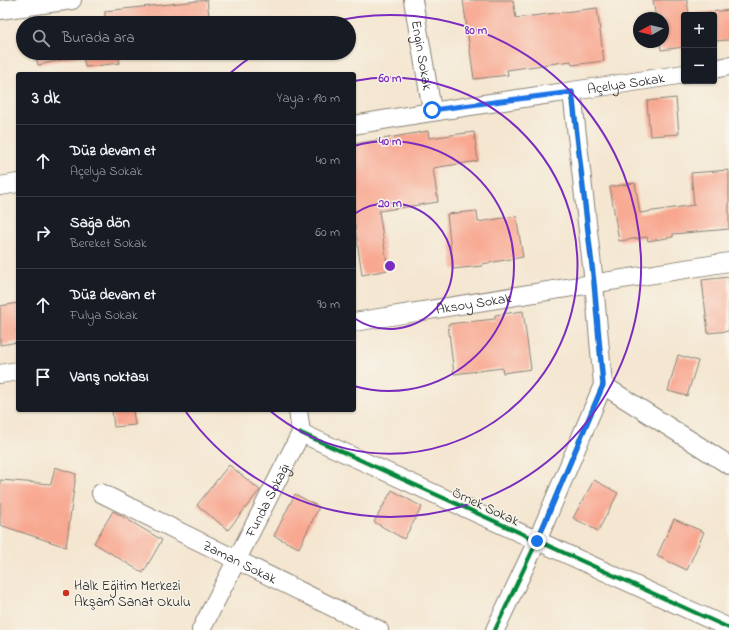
<!DOCTYPE html>
<html lang="tr">
<head>
<meta charset="utf-8">
<style>
  :root { --surface:#171b24; --page:#242831; --text:#f1f3f6; --muted:#9ea1a6; --line:#363941 }
  body { margin:0; font-family:"Indie Flower",sans-serif; background:var(--page); color:var(--text) }
  .controls { position:absolute; right:12px; top:12px; display:grid; overflow:hidden; border-radius:4px; box-shadow:0 1px 3px #0004 }
  .controls button { width:36px; height:36px; display:grid; place-items:center; padding:0; border:0; border-bottom:1px solid var(--line); background:var(--surface); color:var(--text); font:20px sans-serif }
  .compass { position:absolute; left:633px; top:12px; width:36px; height:36px; border-radius:50%; background:var(--surface); box-shadow:0 1px 3px #0004; rotate:262deg }
  .stop { position:absolute; width:12px; height:12px; margin:-9px; border:3px solid #1a73e8; border-radius:50%; background:#fff }
  .stop.end { background:#1a73e8; border-color:#fff; box-shadow:0 1px 4px #0008 }
  .list { margin:0; padding:0; list-style:none }
  h2 { display:flex; justify-content:space-between; align-items:center; height:52px; margin:0; padding:0 16px; font-size:17px }
  h2 small { font-size:13px; font-weight:400; color:var(--muted) }
  .list li { display:grid; grid-template-columns:26px 1fr auto; gap:12px; align-items:center; box-sizing:border-box; height:72px; padding:0 16px; border-top:1px solid var(--line) }
  .list b { display:block; font-size:15px; white-space:nowrap }
  .list p { margin:0; font-size:13px; white-space:nowrap; color:var(--muted) }
  .list em { font-size:13px; font-style:normal; color:var(--muted) }
  .icon { flex:none; width:22px; height:22px; fill:none; stroke:currentColor; stroke-width:2; stroke-linecap:round; stroke-linejoin:round }
  .map { position:relative; flex:none; width:729px; height:630px; overflow:hidden }
  .search { position:absolute; background:var(--surface); box-shadow:0 1px 3px #0004; left:16px; top:16px; width:340px; height:44px; display:flex; align-items:center; gap:10px; box-sizing:border-box; padding:0 14px; border-radius:22px; color:var(--muted); font-size:15px }
  .panel { position:absolute; background:var(--surface); box-shadow:0 1px 3px #0004; left:16px; top:72px; width:340px; height:340px; border-radius:4px }
  .map>svg:first-child { display:block }
  .building { fill:#f8a891 }
  .lines { fill:none; stroke-linecap:round; stroke-linejoin:round }
  .minor-casing { stroke:#888176; stroke-width:20 }
  .minor { stroke:#fff; stroke-width:18 }
  .cycleway-casing { stroke:#f7f3e8; stroke-width:6 }
  .cycleway { stroke:#00873e; stroke-width:4 }
  .route { stroke:#1a73e8; stroke-width:5 }
  .ring { fill:none; stroke:#7b2cbf; stroke-width:2 }
  .poi-dot { fill:#c8321e; stroke:#f7f3e8; stroke-width:1.5 }
  .labels { text-anchor:middle; stroke-width:3; stroke-linejoin:round; paint-order:stroke }
  .street-label { font-size:14px; fill:#1c1c1c; stroke:#f7f3e8 }
  .poi-label { font-size:14px; fill:#1c1c1c; stroke:#f7f3e8; text-anchor:start }
  .centre { fill:#7b2cbf; stroke:#f7f3e8; stroke-width:2 }
  .ring-label { font-size:12px; text-anchor:middle; font-weight:bold; fill:#7b2cbf; stroke:#f7f3e8; stroke-width:3; stroke-linejoin:round; paint-order:stroke }
</style>
</head>
<body>
<div class="map">
<svg width="729" height="630" viewBox="0 0 729 630">
  <rect width="100%" height="100%" fill="#f7f3e8"/>
  <filter id="ink" filterUnits="userSpaceOnUse"><feTurbulence type="fractalNoise" baseFrequency=".025" numOctaves="2"/><feDisplacementMap in="SourceGraphic" scale="8" xChannelSelector="R" yChannelSelector="G"/><feConvolveMatrix kernelMatrix="1 2 1 2 8 2 1 2 1" color-interpolation-filters="sRGB"/></filter>
  <filter id="wash" filterUnits="userSpaceOnUse"><feTurbulence type="fractalNoise" baseFrequency=".012" numOctaves="4" result="noise"/><feDisplacementMap in="SourceGraphic" scale="16" xChannelSelector="R" yChannelSelector="G"/><feGaussianBlur stdDeviation="0.9" result="paint"/><feColorMatrix in="noise" values="0 0 0 0 0 0 0 0 0 0 0 0 0 0 0 0 0 1.4 0 .05"/><feComposite in="paint" operator="in"/></filter>
  <g filter="url(#wash)">
    <rect width="100%" height="100%" fill="#f4e6d0"/>
    <g id="blocks">
      <g class="building">
        <polygon points="207,0 210,23 54,23 105,18 105,11"/>
        <polygon points="463,0 513,0 516,18 597,8 604,61 572,65 571,61 507,70 508,75 474,79"/>
        <polygon points="653,0 687,0 689,14 729,10 729,40 714,41 714,15 684,15 684,47 661,50 660,42 663,42 663,18 656,18"/>
        <polygon points="35,53 118,53 120,63 85,67 83,55 38,65"/>
        <polygon points="170,53 212,53 213,55 170,59"/>
        <polygon points="676,98 679,134 650,136 647,101"/>
        <polygon points="428,131 429,138 474,132 478,161 433,168 438,202 379,211 388,270 362,275 354,219 354,144"/>
        <polygon points="729,170 729,229 673,234 673,237 648,241 647,237 619,241 610,187 635,183 640,213 694,205 691,173"/>
        <polygon points="477,211 478,222 516,216 523,257 482,264 482,266 453,269 447,214"/>
        <polygon points="729,277 729,331 708,333 702,280"/>
        <polygon points="18,303 18,342 0,345 0,306"/>
        <polygon points="523,311 531,369 503,373 502,368 454,374 448,324 495,319 495,315"/>
        <polygon points="678,355 698,361 687,396 668,391"/>
        <polygon points="112,410 133,410 135,425 114,427"/>
        <polygon points="229,465 260,490 228,530 197,505"/>
        <polygon points="55,467 76,474 66,547 0,525 0,480 51,484"/>
        <polygon points="594,480 618,493 598,531 573,518"/>
        <polygon points="392,490 422,507 404,539 374,522"/>
        <polygon points="295,494 319,507 299,548 274,536"/>
        <polygon points="113,511 162,540 143,573 94,543"/>
        <polygon points="674,519 704,532 687,570 657,556"/>
      </g>
    </g>
  </g>
  <g filter="url(#ink)">
    <use href="#blocks" fill-opacity="0" stroke="#888176" stroke-width="1"/>
    <g class="lines">
      <defs>
        <g id="minor">
          <path id="s1" d="M413,0L432,110"/>
          <polyline points="0,10 72,0"/>
          <polyline points="714,69 729,66"/>
          <path id="s2" d="M354,125C463,105 574,92 684,74"/>
          <polyline points="0,186 18,183"/>
          <path id="s3" d="M354,322L729,262"/>
          <polyline points="0,374 18,371"/>
          <polyline points="603,385 729,465"/>
          <polyline points="301,433 729,628"/>
          <path id="s4" d="M101,493L379,630"/>
          <path id="s5" d="M201,630L301,433L298,410"/>
          <polyline points="495,630 537,541 603,385 594,283 572,92"/>
        </g>
      </defs>
      <use href="#minor" class="minor-casing"/>
      <use href="#minor" class="minor"/>
      <defs>
        <g id="cycleway">
          <polyline points="301,433 729,628"/>
          <polyline points="495,630 537,541 603,385 594,283 572,92"/>
        </g>
      </defs>
      <use href="#cycleway" class="cycleway-casing"/>
      <use href="#cycleway" class="cycleway"/>
    </g>
  </g>
  <g class="lines" filter="url(#ink)">
    <polyline class="route" points="432,110 572,92 594,283 603,385 537,541"/>
  </g>
  <g class="ring">
    <path d="M354 214A63 63 0 1 1 354 318"/>
    <path d="M354 146A125 125 0 1 1 354 386"/>
    <path d="M354 81A188 188 0 1 1 269 410"/>
    <path d="M229 74A251 251 0 0 1 257 53M327 23A251 251 0 1 1 186 412"/>
  </g>
  <circle class="poi-dot" cx="66" cy="593" r="4"/>
  <g class="labels">
    <g class="street-label">
      <text dy="5" stroke="none"><textPath href="#s1" startOffset="56">Engin Sokak</textPath></text>
      <text dy="5" stroke="none"><textPath href="#s2" startOffset="275">Açelya Sokak</textPath></text>
      <text dy="5" stroke="none"><textPath href="#s3" startOffset="121">Aksoy Sokak</textPath></text>
      <text dy="5" stroke="none"><textPath href="#s5" startOffset="146">Funda Sokağı</textPath></text>
      <text transform="translate(486 506) rotate(25)" y="5">Örnek Sokak</text>
      <text dy="5" stroke="none"><textPath href="#s4" startOffset="155">Zaman Sokak</textPath></text>
    </g>
    <g class="poi-label">
      <text x="74" y="590">Halk Eğitim Merkezi<tspan x="74" dy="16">Akşam Sanat Okulu</tspan></text>
    </g>
  </g>
  <circle cx="390" cy="266" r="6" class="centre"/>
  <g class="ring-label">
    <text x="476" y="34">80 m</text>
    <text x="390" y="82">60 m</text>
    <text x="390" y="145">40 m</text>
    <text x="390" y="207">20 m</text>
  </g>
</svg>
<div class="controls">
<button>+</button>
<button>−</button>
</div>
<svg class="compass" viewBox="-18 -18 36 36"><path d="M0-13l5 13h-10z" fill="#e53935"/><path d="M0 13l5-13h-10z" fill="#9ea1a6"/></svg>
<div class="stop" style="left:432px;top:110px"></div>
<div class="stop end" style="left:537px;top:541px"></div>
<div class="search"><svg class="icon" aria-label="search" viewBox="0 0 24 24"><circle cx="10" cy="10" r="6"/><path d="M15 15l6 6"/></svg>Burada ara</div>
<section class="panel">
<h2>3 dk<small>Yaya · 190 m</small></h2>
<ul class="list">
<li><svg class="icon" aria-label="ahead" viewBox="0 0 24 24"><path d="M12 20V5M6 11l6-6 6 6"/></svg><div><b>Düz devam et</b><p>Açelya Sokak</p></div><em>40 m</em></li>
<li><svg class="icon" aria-label="right" viewBox="0 0 24 24"><path d="M7 20v-9h11M14 6l5 5-5 5"/></svg><div><b>Sağa dön</b><p>Bereket Sokak</p></div><em>60 m</em></li>
<li><svg class="icon" aria-label="ahead" viewBox="0 0 24 24"><path d="M12 20V5M6 11l6-6 6 6"/></svg><div><b>Düz devam et</b><p>Fulya Sokak</p></div><em>90 m</em></li>
<li><svg class="icon" aria-label="arrive" viewBox="0 0 24 24"><path d="M6 21V4h12l-3 4 3 4H6"/></svg><div><b>Varış noktası</b></div></li>
</ul>
</section>
</div>
</body>
</html>
